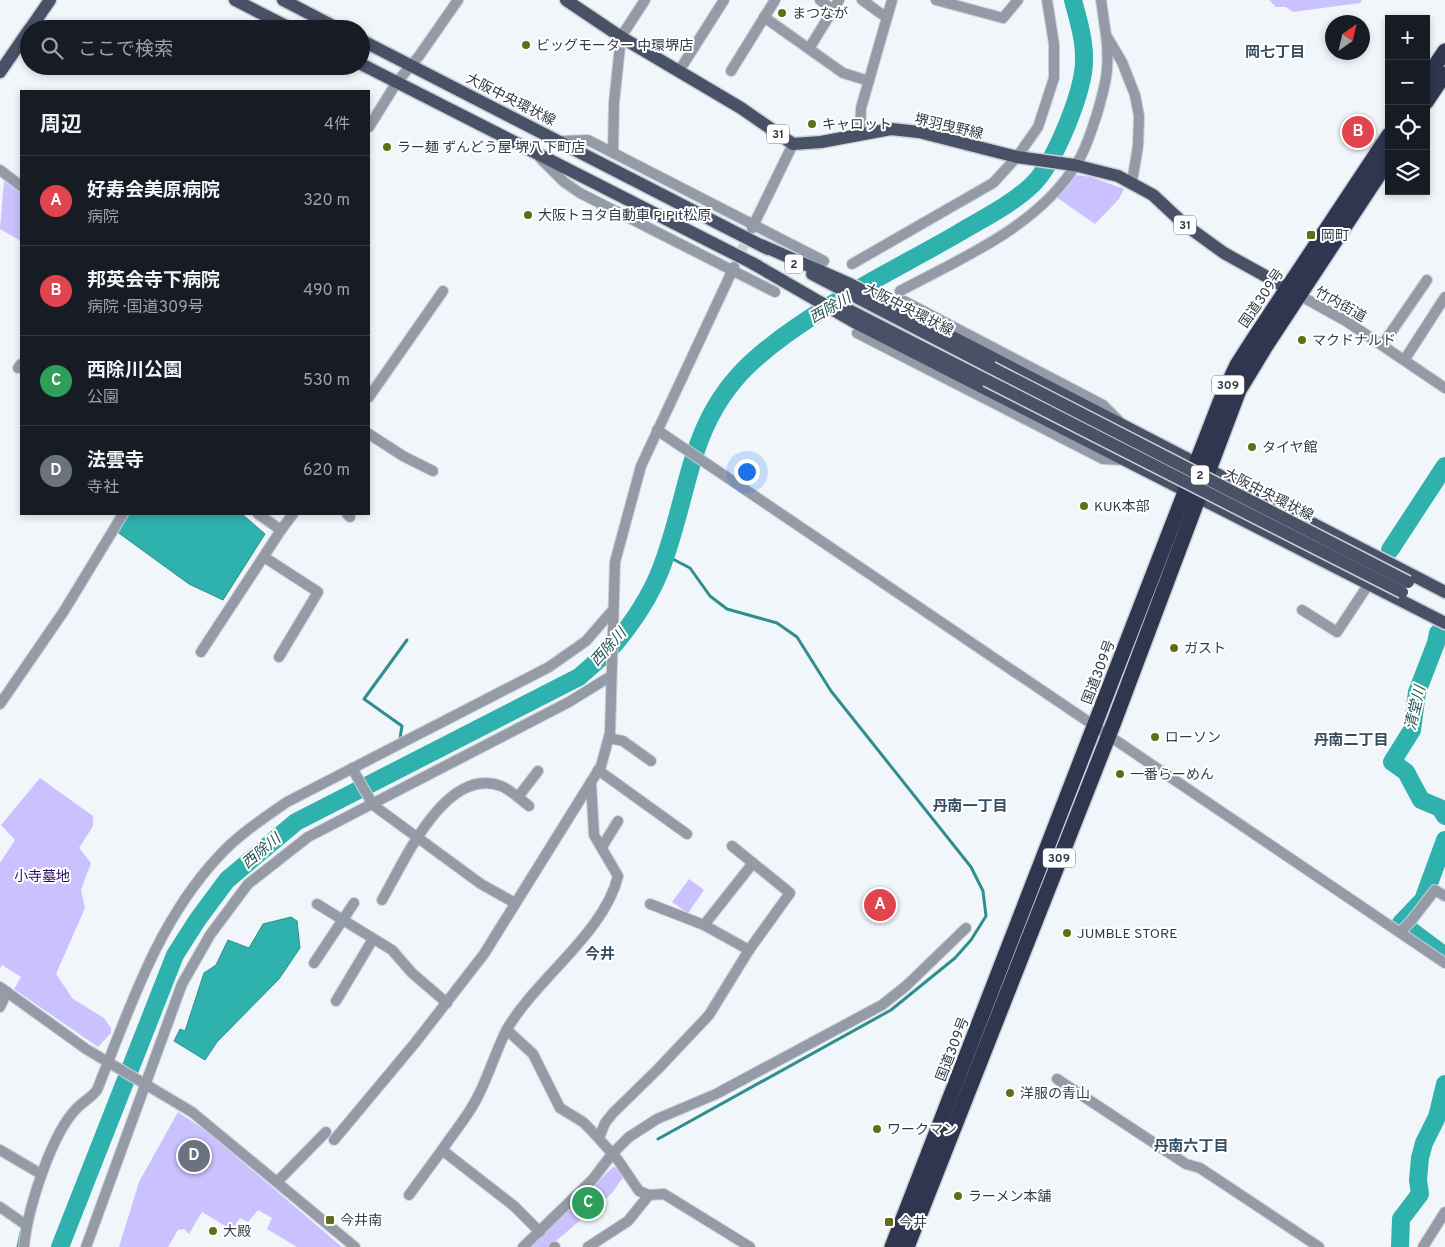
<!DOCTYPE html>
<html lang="ja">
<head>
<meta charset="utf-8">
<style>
  :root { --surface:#171b24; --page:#20242c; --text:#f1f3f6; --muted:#9ea1a6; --line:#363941; --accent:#ea580c }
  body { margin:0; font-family:Overpass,"Noto Sans JP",sans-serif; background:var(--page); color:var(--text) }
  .controls { position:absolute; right:15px; top:15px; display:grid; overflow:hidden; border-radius:0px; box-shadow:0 2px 8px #0003 }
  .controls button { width:45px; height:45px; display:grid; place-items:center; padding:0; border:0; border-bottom:1px solid var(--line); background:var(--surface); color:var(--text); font:25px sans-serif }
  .compass { position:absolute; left:1325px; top:15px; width:45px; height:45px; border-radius:50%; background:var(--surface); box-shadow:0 2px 8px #0003; rotate:34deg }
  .you { position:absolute; left:746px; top:471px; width:18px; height:18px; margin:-12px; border:4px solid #fff; border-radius:50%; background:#1a73e8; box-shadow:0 0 0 8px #1a73e833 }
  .badge { display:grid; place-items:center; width:32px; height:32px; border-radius:50%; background:var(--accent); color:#fff; font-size:16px; font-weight:700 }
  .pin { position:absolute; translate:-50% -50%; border:2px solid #fff; box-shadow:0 1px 5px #0006 }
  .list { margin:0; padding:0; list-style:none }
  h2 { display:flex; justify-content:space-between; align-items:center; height:65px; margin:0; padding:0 20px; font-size:21px }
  h2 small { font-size:16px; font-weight:400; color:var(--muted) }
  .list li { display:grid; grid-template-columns:32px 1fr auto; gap:15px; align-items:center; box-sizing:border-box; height:90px; padding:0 20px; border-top:1px solid var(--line) }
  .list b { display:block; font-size:19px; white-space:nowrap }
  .list p { margin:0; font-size:16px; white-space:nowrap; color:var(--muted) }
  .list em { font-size:16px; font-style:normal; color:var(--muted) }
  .icon { flex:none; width:28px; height:28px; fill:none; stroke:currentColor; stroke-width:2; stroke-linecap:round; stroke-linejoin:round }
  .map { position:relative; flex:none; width:1445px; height:1247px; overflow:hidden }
  .search { position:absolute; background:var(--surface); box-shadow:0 2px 8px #0003; left:20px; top:20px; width:350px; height:55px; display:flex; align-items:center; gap:12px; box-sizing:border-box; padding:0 18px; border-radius:28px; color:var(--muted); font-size:19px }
  .panel { position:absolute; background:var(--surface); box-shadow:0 2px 8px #0003; left:20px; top:90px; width:350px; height:425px; border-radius:0px }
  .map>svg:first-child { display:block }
  .green { fill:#ccc1ff }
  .water { fill:#2fb1ae; stroke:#308e8f }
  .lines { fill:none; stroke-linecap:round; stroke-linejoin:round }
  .stream { stroke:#308e8f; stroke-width:3 }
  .river { stroke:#2fb1ae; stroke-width:18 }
  .minor-tunnel { stroke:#cad1d6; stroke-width:10; stroke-dasharray:10 5; stroke-linecap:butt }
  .minor-casing { stroke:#cad1d6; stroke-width:12 }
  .major-casing { stroke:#cad1d6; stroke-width:15 }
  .highway-casing { stroke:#cad1d6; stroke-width:18 }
  .minor { stroke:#959aa7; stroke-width:10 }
  .major { stroke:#485166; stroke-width:12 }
  .highway { stroke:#2e374f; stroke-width:15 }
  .major-bridge-casing { stroke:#cad1d6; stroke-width:15; stroke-linecap:butt }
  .major-bridge { stroke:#485166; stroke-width:12 }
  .poi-dot { fill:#636d15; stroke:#fff; stroke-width:2 }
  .labels { text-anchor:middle; stroke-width:4; stroke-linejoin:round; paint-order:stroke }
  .shield { fill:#fff; stroke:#6f767e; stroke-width:1 }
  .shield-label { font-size:12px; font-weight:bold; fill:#313c46 }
  .poi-label { font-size:14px; fill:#313c46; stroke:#fff; text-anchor:start }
  .street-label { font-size:14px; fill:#313c46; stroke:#fff }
  .park-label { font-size:14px; fill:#300c65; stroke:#fff }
  .neighbourhood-label { font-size:15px; font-weight:bold; fill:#354e61; stroke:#fff }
  .water-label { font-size:15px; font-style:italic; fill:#235755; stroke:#fff }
</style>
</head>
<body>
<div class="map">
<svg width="1445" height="1247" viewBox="0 0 1445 1247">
  <rect width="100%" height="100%" fill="#f0f6fa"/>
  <g class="green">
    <polygon points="1269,0 1362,0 1360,3 1293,12 1286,7 1276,7"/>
    <polygon points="1076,175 1091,177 1124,189 1119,199 1095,224 1056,197"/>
    <polygon points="4,181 21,193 21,241 0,229"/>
    <polygon points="40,778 93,816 93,826 79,848 91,863 81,890 85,908 56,974 73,999 104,1018 111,1028 111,1033 98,1047 14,989 21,977 2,965 0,968 0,863 15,840 1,825"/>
    <polygon points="689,879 704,890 688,913 672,902"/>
    <polygon points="178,1112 205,1130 342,1247 297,1247 267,1229 272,1218 258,1210 248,1222 240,1218 232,1230 202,1212 189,1234 184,1229 178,1230 168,1247 119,1247 139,1182"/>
    <polygon points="613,1167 619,1168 624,1176 612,1193 549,1247 531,1247"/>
  </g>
  <g class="water">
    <polygon points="127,514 242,514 265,534 223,600 189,584 116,531"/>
    <polygon points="291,917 297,921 300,948 279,979 217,1042 205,1060 174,1041 180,1029 185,1031 204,973 216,965 228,940 249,948 263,924"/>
  </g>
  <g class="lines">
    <g class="stream">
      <polyline points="400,738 402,726 364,699 407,640"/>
      <polyline points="658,1139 891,1010 955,958 971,940 986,916 983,891 971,867 831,691 797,637 777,623 727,609 710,596 690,568 665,555"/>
      <polyline points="18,1247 22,1228"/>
    </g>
    <g class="river">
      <polyline points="1390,550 1445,466"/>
      <polyline points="1438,633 1436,643 1417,692 1412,730 1392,762 1406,772 1421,800 1440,808 1445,816"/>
      <polyline points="1445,840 1423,900 1401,923 1445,956"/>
      <path d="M60,1247L175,955L198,919L227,880L296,822L579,677C590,667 603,657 613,646C632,624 652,594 662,566C691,489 688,419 754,360C810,310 891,272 957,234C982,219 1011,205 1032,185C1055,163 1085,89 1084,58C1084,38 1078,19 1073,0"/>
      <polyline points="1400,1247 1401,1219 1420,1194 1418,1180 1420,1158 1424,1143 1437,1117 1445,1084"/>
    </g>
    <polyline class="minor-tunnel" points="734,267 752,228"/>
    <defs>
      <g id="minor">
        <polyline points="820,0 833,10"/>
        <polyline points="862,0 887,18"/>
        <polyline points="936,0 1003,18 1018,0"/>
        <polyline points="1101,0 1106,35 1122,62 1135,95 1139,116 1138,146 1132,182"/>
        <polyline points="764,17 843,73 869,81"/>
        <polyline points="810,47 839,0"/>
        <polyline points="679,71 724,0"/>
        <polyline points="731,71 775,0"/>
        <polyline points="369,127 397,82 419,56 458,0"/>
        <polyline points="860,135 861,108 892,0"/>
        <polyline points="561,141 588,140 824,261"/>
        <polyline points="613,153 614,103 621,37 645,0"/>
        <polyline points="540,158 564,182 580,193 775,292"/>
        <polyline points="0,170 21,186"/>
        <polyline points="752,228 793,144"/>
        <polyline points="852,264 993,183 1017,157 1038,127 1054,78 1054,44 1047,0"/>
        <path d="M900,291C962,258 1039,226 1077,163C1087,148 1091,131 1097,114C1106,83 1110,67 1106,35"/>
        <polyline points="1299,295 1346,321 1445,388"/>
        <polyline points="904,301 1103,405 1119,421"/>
        <polyline points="857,333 1103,459 1124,460"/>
        <polyline points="1383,344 1427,280"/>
        <polyline points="1405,359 1445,297"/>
        <polyline points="18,368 21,364"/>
        <polyline points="369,397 443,291"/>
        <polyline points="657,430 1445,963"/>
        <polyline points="369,434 403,456 433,471"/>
        <polyline points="258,514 281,530 293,514"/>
        <polyline points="347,514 350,517"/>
        <polyline points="264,557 318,592 279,657"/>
        <polyline points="1302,610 1337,632 1368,585"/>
        <polyline points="201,652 281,530"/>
        <polyline points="0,704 64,611 123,514"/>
        <polyline points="609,738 623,741 651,761"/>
        <polyline points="352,768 373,805 481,884 515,903"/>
        <polyline points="598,770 687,834"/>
        <polyline points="518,797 538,771"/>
        <polyline points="602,847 618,821"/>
        <path d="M382,900C403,864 445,765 501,786C511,790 520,799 529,806"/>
        <polyline points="317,904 392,950 412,973 447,1003"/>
        <polyline points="650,904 704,925 749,950"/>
        <polyline points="704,925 753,863"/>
        <polyline points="1400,932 1411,921 1435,890 1445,896"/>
        <polyline points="314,963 354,903"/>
        <polyline points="0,987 86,1049 192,1112 355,1247"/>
        <polyline points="336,1001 373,939"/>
        <polyline points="0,1007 7,992"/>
        <polyline points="507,1030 533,1054 560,1108 583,1122 592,1131 618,1160 639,1191 649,1195 664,1194 750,1247"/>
        <polyline points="1057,1079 1186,1164 1200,1168 1319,1247"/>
        <polyline points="599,1138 605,1123 613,1113 658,1069 709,1015 749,950 790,893 732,846"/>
        <polyline points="334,1140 415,1043 484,954 601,766 610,733 615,562 641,466 734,267"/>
        <polyline points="0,1150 41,1174"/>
        <polyline points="277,1182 326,1132"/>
        <polyline points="409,1195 442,1150"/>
        <polyline points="0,1207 26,1225"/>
        <path d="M540,1232L514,1206L442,1150C454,1132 469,1115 478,1096C489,1075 496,1050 507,1029C537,978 605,932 618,876L594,835L591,782"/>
        <path d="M24,1247C27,1211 51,1134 77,1108C84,1101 91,1098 97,1090C130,1008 157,922 219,856C238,835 264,818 287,802L549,667L586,641L613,610"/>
        <polyline points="86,1247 182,984 210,935 248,884 308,837 569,702 611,676"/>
        <polyline points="523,1247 593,1179 612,1154 629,1137 657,1119 716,1094 882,1005 906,986 966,928"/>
        <polyline points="554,1247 555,1247"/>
        <polyline points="588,1247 628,1221 649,1195"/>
        <polyline points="1423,1247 1445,1212"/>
      </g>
      <g id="major">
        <polyline points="235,0 292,29"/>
        <polyline points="283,0 339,29"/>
        <polyline points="566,0 621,37 741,108 793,144 821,142 891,129 919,132 1017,157 1074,165 1118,176 1153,195 1184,224 1224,253 1294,292"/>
        <polyline points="30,29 50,0"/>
        <polyline points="361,40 768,249"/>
        <polyline points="361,64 758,266"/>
        <polyline points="0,72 29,30"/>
        <polyline points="761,245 850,284 1445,592"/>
        <polyline points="752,263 856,323 1445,623"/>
        <polyline points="812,274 992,368"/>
        <polyline points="837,304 986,380"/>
      </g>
      <g id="highway">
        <polyline points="1426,79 1445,51"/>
        <polyline points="1426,102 1445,74"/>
        <polyline points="892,1247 1220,402 1237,365 1253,340 1389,135"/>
        <polyline points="907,1247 1114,722 1239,390 1267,344 1389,159"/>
      </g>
    </defs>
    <use href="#minor" class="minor-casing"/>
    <use href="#major" class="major-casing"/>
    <use href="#highway" class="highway-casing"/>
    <use href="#minor" class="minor"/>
    <use href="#major" class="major"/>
    <use href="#highway" class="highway"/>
    <defs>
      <g id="major-bridge">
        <polyline points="992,368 1408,582"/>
        <polyline points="986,380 1402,592"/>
      </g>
    </defs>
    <use href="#major-bridge" class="major-bridge-casing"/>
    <use href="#major-bridge" class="major-bridge"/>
  </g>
  <g class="poi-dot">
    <circle cx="782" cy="13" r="5"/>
    <circle cx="526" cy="45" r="5"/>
    <circle cx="812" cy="124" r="5"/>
    <circle cx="387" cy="147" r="5"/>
    <circle cx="528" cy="215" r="5"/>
    <rect x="1306" y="230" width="10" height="10" rx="2.5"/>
    <circle cx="1302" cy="340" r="5"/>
    <circle cx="1252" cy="447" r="5"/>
    <circle cx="1084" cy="506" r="5"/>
    <circle cx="1174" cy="648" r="5"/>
    <circle cx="1155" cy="737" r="5"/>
    <circle cx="1120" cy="774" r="5"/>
    <circle cx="1067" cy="933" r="5"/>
    <circle cx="1010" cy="1093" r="5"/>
    <circle cx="877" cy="1129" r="5"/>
    <circle cx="958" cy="1196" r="5"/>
    <rect x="325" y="1215" width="10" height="10" rx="2.5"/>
    <rect x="884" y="1217" width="10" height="10" rx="2.5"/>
    <circle cx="213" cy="1231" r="5"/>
  </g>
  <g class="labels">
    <g class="shield">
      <rect x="767" y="124.5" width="22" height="19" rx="4"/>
      <rect x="1174" y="215.5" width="22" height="19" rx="4"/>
      <rect x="785" y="254.5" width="18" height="19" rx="4"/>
      <rect x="1212" y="375.5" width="32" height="19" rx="4"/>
      <rect x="1191" y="465.5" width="18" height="19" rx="4"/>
      <rect x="1043" y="848.5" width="32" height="19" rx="4"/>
    </g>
    <g class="shield-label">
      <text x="778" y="138">31</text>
      <text x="1185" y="229">31</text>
      <text x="794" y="268">2</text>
      <text x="1228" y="389">309</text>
      <text x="1200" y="479">2</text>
      <text x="1059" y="862">309</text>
    </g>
    <g class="poi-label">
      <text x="792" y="18">まつなが</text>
      <text x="536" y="50">ビッグモーター 中環堺店</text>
      <text x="822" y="129">キャロット</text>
      <text x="397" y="152">ラー麺 ずんどう屋 堺八下町店</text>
      <text x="538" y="220">大阪トヨタ自動車 PiPit松原</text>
      <text x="1321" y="240">岡町</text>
      <text x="1312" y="345">マクドナルド</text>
      <text x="1262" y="452">タイヤ館</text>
      <text x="1094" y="511">KUK本部</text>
      <text x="1184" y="653">ガスト</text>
      <text x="1165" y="742">ローソン</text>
      <text x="1130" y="779">一番らーめん</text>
      <text x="1077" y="938">JUMBLE STORE</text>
      <text x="1020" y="1098">洋服の青山</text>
      <text x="887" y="1134">ワークマン</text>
      <text x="968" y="1201">ラーメン本舗</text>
      <text x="340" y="1225">今井南</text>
      <text x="899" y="1227">今井</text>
      <text x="223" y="1236">大殿</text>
    </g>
    <g class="street-label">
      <text transform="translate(511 99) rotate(27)" y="5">大阪中央環状線</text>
      <text transform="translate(949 126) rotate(13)" y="5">堺羽曳野線</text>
      <text transform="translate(1261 298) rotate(-56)" y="5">国道309号</text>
      <text transform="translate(1341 304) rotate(29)" y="5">竹内街道</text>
      <text transform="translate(909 309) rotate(27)" y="5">大阪中央環状線</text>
      <text transform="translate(1269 494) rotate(27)" y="5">大阪中央環状線</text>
      <text transform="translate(1098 672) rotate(-69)" y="5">国道309号</text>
      <text transform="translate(952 1049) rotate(-69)" y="5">国道309号</text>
    </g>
    <g class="park-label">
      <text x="42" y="881">小寺墓地</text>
    </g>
    <g class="neighbourhood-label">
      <text x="1275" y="57">岡七丁目</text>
      <text x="1351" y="745">丹南二丁目</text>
      <text x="970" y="811">丹南一丁目</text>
      <text x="600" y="959">今井</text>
      <text x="1191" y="1151">丹南六丁目</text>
    </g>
    <g class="water-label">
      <text transform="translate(830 308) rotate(-30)" y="5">西除川</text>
      <text transform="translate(608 647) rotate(-48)" y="5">西除川</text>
      <text transform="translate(1415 708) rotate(-77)" y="5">清堂川</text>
      <text transform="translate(261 851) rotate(-40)" y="5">西除川</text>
    </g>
  </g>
</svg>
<div class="controls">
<button>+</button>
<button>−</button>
<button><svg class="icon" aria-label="locate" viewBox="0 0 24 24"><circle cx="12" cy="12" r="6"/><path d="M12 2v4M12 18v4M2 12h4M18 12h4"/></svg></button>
<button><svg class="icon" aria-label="layers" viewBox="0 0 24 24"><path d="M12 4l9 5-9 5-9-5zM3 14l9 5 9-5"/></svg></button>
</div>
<svg class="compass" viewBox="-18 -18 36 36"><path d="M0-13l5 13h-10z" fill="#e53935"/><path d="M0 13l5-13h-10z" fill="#9ea1a6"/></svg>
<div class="you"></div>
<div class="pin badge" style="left:880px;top:905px;background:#e0444e">A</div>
<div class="pin badge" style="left:1358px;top:132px;background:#e0444e">B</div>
<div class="pin badge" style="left:588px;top:1203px;background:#2e9e5b">C</div>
<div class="pin badge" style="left:194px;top:1156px;background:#6b7280">D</div>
<div class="search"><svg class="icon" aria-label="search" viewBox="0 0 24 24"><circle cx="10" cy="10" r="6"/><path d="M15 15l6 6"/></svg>ここで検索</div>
<section class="panel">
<h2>周辺<small>4件</small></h2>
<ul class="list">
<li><span class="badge" style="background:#e0444e">A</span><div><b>好寿会美原病院</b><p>病院</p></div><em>320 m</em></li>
<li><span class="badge" style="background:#e0444e">B</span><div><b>邦英会寺下病院</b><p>病院 · 国道309号</p></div><em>490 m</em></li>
<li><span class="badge" style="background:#2e9e5b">C</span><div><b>西除川公園</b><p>公園</p></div><em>530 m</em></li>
<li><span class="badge" style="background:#6b7280">D</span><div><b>法雲寺</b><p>寺社</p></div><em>620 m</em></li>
</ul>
</section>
</div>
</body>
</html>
